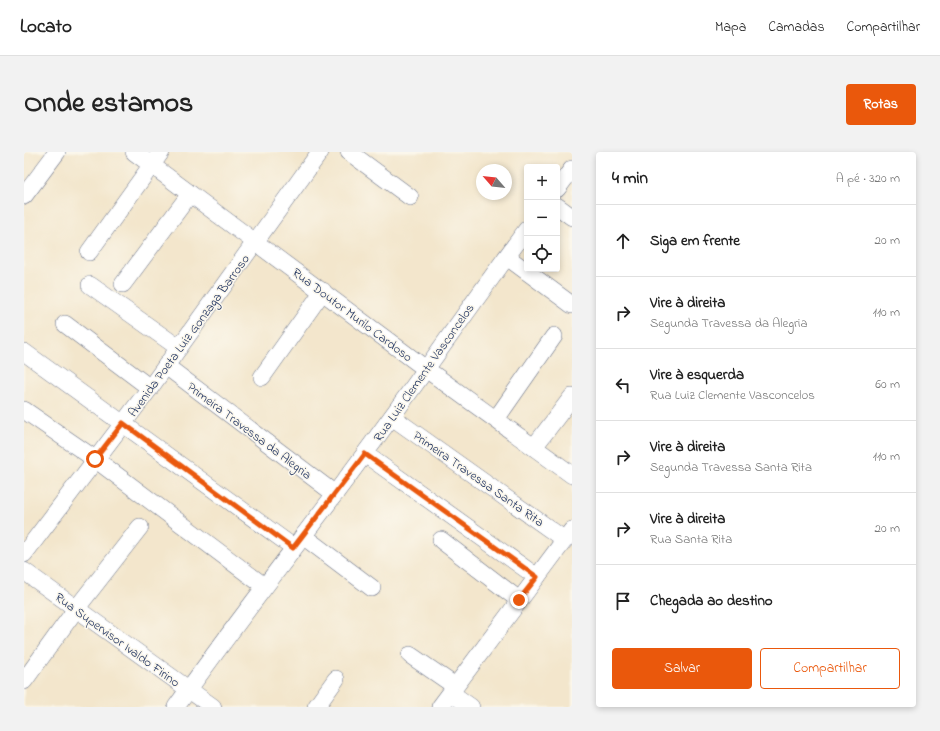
<!DOCTYPE html>
<html lang="pt">
<head>
<meta charset="utf-8">
<style>
  :root { --surface:#fff; --page:#f2f2f2; --text:#222; --muted:#767676; --line:#e0e0e0; --accent:#ea580c }
  body { margin:0; font-family:"Indie Flower",sans-serif; background:var(--page); color:var(--text) }
  .controls { position:absolute; right:12px; top:12px; display:grid; overflow:hidden; border-radius:4px; box-shadow:0 2px 6px #0003 }
  .controls button { width:36px; height:36px; display:grid; place-items:center; padding:0; border:0; border-bottom:1px solid var(--line); background:var(--surface); color:var(--text); font:20px sans-serif }
  .compass { position:absolute; left:452px; top:12px; width:36px; height:36px; border-radius:50%; background:var(--surface); box-shadow:0 2px 6px #0003; rotate:298deg }
  .stop { position:absolute; width:12px; height:12px; margin:-9px; border:3px solid #ea580c; border-radius:50%; background:#fff }
  .stop.end { background:#ea580c; border-color:#fff; box-shadow:0 1px 4px #0008 }
  .list { margin:0; padding:0; list-style:none }
  h2 { display:flex; justify-content:space-between; align-items:center; height:52px; margin:0; padding:0 16px; font-size:17px }
  h2 small { font-size:13px; font-weight:400; color:var(--muted) }
  .list li { display:grid; grid-template-columns:26px 1fr auto; gap:12px; align-items:center; box-sizing:border-box; height:72px; padding:0 16px; border-top:1px solid var(--line) }
  .list b { display:block; font-size:15px; white-space:nowrap }
  .list p { margin:0; font-size:13px; white-space:nowrap; color:var(--muted) }
  .list em { font-size:13px; font-style:normal; color:var(--muted) }
  .actions { display:flex; gap:8px; padding:12px 16px }
  .actions a { flex:1; padding:9px 0; border:1px solid var(--accent); border-radius:4px; text-align:center; font-size:14px; color:var(--accent) }
  .actions .main { background:var(--accent); color:#fff }
  .icon { flex:none; width:22px; height:22px; fill:none; stroke:currentColor; stroke-width:2; stroke-linecap:round; stroke-linejoin:round }
  .map { position:relative; flex:none; width:548px; height:555px; overflow:hidden; border-radius:4px }
  header { display:flex; align-items:center; gap:24px; box-sizing:border-box; height:56px; padding:0 20px; background:var(--surface); border-bottom:1px solid var(--line) }
  header strong { font-size:19px }
  nav { display:flex; gap:22px; margin-inline-start:auto; font-size:14px }
  .intro { display:flex; align-items:center; justify-content:space-between; box-sizing:border-box; height:96px; padding:0 24px }
  h1 { margin:0; font-size:28px }
  .button { padding:10px 18px; border-radius:4px; background:var(--accent); color:#fff; font-size:14px; font-weight:700 }
  main { display:flex; gap:24px; padding:0 24px }
  aside { flex:1; background:var(--surface); border-radius:4px; box-shadow:0 2px 6px #0003 }
  .map>svg:first-child { display:block }
  .lines { fill:none; stroke-linecap:round; stroke-linejoin:round }
  .minor-casing { stroke:#676f84; stroke-width:18 }
  .minor { stroke:#fff; stroke-width:17 }
  .route { stroke:#ea580c; stroke-width:5 }
  .labels { text-anchor:middle; stroke-width:3; stroke-linejoin:round; paint-order:stroke }
  .street-label { font-size:13px; fill:#1b2f5e; stroke:#fbf7ec }
</style>
</head>
<body>
<header>
<strong>Locato</strong>
<nav><a>Mapa</a><a>Camadas</a><a>Compartilhar</a></nav>
</header>
<div class="intro"><h1>Onde estamos</h1><a class="button">Rotas</a></div>
<main>
<div class="map">
<svg width="548" height="555" viewBox="0 0 548 555">
  <rect width="100%" height="100%" fill="#fbf7ec"/>
  <filter id="ink" filterUnits="userSpaceOnUse"><feTurbulence type="fractalNoise" baseFrequency=".025" numOctaves="2"/><feDisplacementMap in="SourceGraphic" scale="8" xChannelSelector="R" yChannelSelector="G"/><feConvolveMatrix kernelMatrix="1 2 1 2 8 2 1 2 1" color-interpolation-filters="sRGB"/></filter>
  <filter id="wash" filterUnits="userSpaceOnUse"><feTurbulence type="fractalNoise" baseFrequency=".012" numOctaves="4" result="noise"/><feDisplacementMap in="SourceGraphic" scale="16" xChannelSelector="R" yChannelSelector="G"/><feGaussianBlur stdDeviation="0.9" result="paint"/><feColorMatrix in="noise" values="0 0 0 0 0 0 0 0 0 0 0 0 0 0 0 0 0 1.4 0 .05"/><feComposite in="paint" operator="in"/></filter>
  <g filter="url(#wash)">
    <rect width="100%" height="100%" fill="#f3e6cc"/>
  </g>
  <g filter="url(#ink)">
    <g class="lines">
      <defs>
        <g id="minor">
          <polyline points="110,0 402,217 548,323"/>
          <polyline points="325,0 386,45"/>
          <polyline points="533,37 548,17"/>
          <polyline points="0,44 33,0"/>
          <polyline points="533,54 548,65"/>
          <polyline points="65,100 137,0"/>
          <polyline points="483,105 548,153"/>
          <polyline points="99,132 166,42"/>
          <polyline points="66,133 155,196"/>
          <polyline points="41,172 126,236"/>
          <polyline points="0,200 269,395"/>
          <polyline points="142,214 311,342"/>
          <polyline points="238,225 299,139"/>
          <polyline points="0,258 71,307 240,434"/>
          <polyline points="368,265 541,388"/>
          <polyline points="472,267 530,184"/>
          <polyline points="510,295 548,245"/>
          <polyline points="341,302 513,425"/>
          <polyline points="279,384 348,436"/>
          <polyline points="417,388 495,448"/>
          <polyline points="0,402 126,236 296,0"/>
          <polyline points="0,419 189,555"/>
          <polyline points="386,503 431,534"/>
          <polyline points="0,529 52,457 116,375"/>
          <polyline points="427,541 447,555"/>
          <path d="M152,555C213,469 279,386 342,300C396,227 448,151 503,77"/>
          <polyline points="292,555 312,527"/>
          <polyline points="416,555 548,378"/>
        </g>
      </defs>
      <use href="#minor" class="minor-casing"/>
      <use href="#minor" class="minor"/>
    </g>
  </g>
  <g class="lines" filter="url(#ink)">
    <polyline class="route" points="71,307 99,271 269,396 341,302 513,425 495,448"/>
  </g>
  <g class="labels">
    <g class="street-label">
      <text transform="translate(329 162) rotate(37)" y="5">Rua Doutor Murilo Cardoso</text>
      <text transform="translate(164 183) rotate(-54)" y="5">Avenida Poeta Luiz Gonzaga Barroso</text>
      <text transform="translate(399 220) rotate(-55)" y="5">Rua Luiz Clemente Vasconcelos</text>
      <text transform="translate(226 278) rotate(37)" y="5">Primeira Travessa da Alegria</text>
      <text transform="translate(455 326) rotate(35)" y="5">Primeira Travessa Santa Rita</text>
      <text transform="translate(94 487) rotate(36)" y="5">Rua Supervisor Ivaldo Firino</text>
    </g>
  </g>
</svg>
<div class="controls">
<button>+</button>
<button>−</button>
<button><svg class="icon" aria-label="locate" viewBox="0 0 24 24"><circle cx="12" cy="12" r="6"/><path d="M12 2v4M12 18v4M2 12h4M18 12h4"/></svg></button>
</div>
<svg class="compass" viewBox="-18 -18 36 36"><path d="M0-13l5 13h-10z" fill="#e53935"/><path d="M0 13l5-13h-10z" fill="#767676"/></svg>
<div class="stop" style="left:71px;top:307px"></div>
<div class="stop end" style="left:495px;top:448px"></div>
</div>
<aside>
<h2>4 min<small>A pé · 320 m</small></h2>
<ul class="list">
<li><svg class="icon" aria-label="ahead" viewBox="0 0 24 24"><path d="M12 20V5M6 11l6-6 6 6"/></svg><div><b>Siga em frente</b></div><em>20 m</em></li>
<li><svg class="icon" aria-label="right" viewBox="0 0 24 24"><path d="M7 20v-9h11M14 6l5 5-5 5"/></svg><div><b>Vire à direita</b><p>Segunda Travessa da Alegria</p></div><em>110 m</em></li>
<li><svg class="icon" aria-label="left" viewBox="0 0 24 24"><path d="M17 20v-9H6M10 6l-5 5 5 5"/></svg><div><b>Vire à esquerda</b><p>Rua Luiz Clemente Vasconcelos</p></div><em>60 m</em></li>
<li><svg class="icon" aria-label="right" viewBox="0 0 24 24"><path d="M7 20v-9h11M14 6l5 5-5 5"/></svg><div><b>Vire à direita</b><p>Segunda Travessa Santa Rita</p></div><em>110 m</em></li>
<li><svg class="icon" aria-label="right" viewBox="0 0 24 24"><path d="M7 20v-9h11M14 6l5 5-5 5"/></svg><div><b>Vire à direita</b><p>Rua Santa Rita</p></div><em>20 m</em></li>
<li><svg class="icon" aria-label="arrive" viewBox="0 0 24 24"><path d="M6 21V4h12l-3 4 3 4H6"/></svg><div><b>Chegada ao destino</b></div></li>
</ul>
<div class="actions"><a class="main">Salvar</a><a>Compartilhar</a></div>
</aside>
</main>
</body>
</html>
